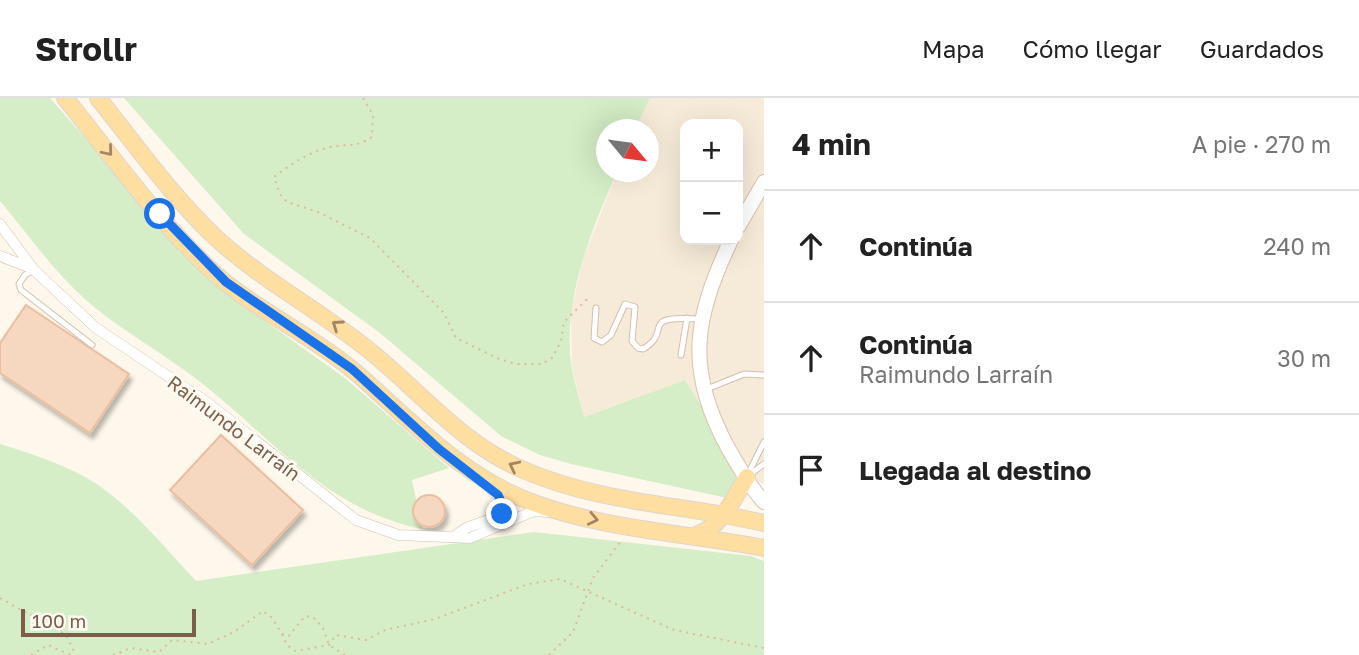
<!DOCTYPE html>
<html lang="es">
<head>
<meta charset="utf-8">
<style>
  :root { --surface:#fff; --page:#f6f6f6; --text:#222; --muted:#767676; --line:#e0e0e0 }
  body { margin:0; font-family:"Golos Text",sans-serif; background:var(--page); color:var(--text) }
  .controls { position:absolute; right:21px; top:21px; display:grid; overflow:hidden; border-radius:14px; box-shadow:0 7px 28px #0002 }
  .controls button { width:63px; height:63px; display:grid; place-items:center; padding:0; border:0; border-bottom:2px solid var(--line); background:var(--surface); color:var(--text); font:35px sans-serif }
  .compass { position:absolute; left:596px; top:21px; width:63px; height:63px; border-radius:50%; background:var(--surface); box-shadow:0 7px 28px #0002; rotate:119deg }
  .scale { position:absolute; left:21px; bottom:18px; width:175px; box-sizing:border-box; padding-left:7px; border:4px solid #7c5e4a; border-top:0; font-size:19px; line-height:24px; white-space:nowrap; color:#7c5e4a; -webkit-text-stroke:5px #fffbf3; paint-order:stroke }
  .stop { position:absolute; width:21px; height:21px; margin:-16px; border:5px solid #1a73e8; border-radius:50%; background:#fff }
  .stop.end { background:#1a73e8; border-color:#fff; box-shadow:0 2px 7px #0008 }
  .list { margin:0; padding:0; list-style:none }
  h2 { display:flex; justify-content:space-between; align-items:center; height:91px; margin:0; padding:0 28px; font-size:30px }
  h2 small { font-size:23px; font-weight:400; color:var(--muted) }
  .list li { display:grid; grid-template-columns:46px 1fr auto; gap:21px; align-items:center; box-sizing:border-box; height:112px; padding:0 28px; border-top:2px solid var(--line) }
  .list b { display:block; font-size:26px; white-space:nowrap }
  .list p { margin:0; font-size:23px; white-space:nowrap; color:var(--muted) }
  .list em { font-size:23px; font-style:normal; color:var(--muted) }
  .icon { flex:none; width:38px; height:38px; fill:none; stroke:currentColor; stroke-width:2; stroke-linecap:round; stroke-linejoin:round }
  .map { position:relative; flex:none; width:764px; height:557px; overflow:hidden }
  header { display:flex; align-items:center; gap:42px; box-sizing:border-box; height:98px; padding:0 35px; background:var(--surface); border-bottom:2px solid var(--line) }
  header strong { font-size:33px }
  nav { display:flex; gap:38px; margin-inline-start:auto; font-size:24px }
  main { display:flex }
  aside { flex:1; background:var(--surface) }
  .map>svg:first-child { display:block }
  .residential { fill:#f6ead8; fill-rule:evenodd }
  .green { fill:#d5eec7 }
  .building { fill:#f6d7c0; stroke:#eabe9f; stroke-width:2; filter:url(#shadow) }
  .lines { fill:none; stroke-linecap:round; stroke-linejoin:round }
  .service-casing { stroke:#d2c0ae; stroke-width:7 }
  .minor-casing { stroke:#d2c0ae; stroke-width:11 }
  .secondary-casing { stroke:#d8c2ae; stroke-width:16 }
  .primary-casing { stroke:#ddd5d0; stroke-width:18 }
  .path { stroke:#dcbaa2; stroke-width:2; stroke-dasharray:2 5; stroke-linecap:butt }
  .service { stroke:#fff; stroke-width:5 }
  .minor { stroke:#fff; stroke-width:10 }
  .secondary { stroke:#fff; stroke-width:14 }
  .primary { stroke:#ffdfa1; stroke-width:16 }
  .oneway { stroke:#a38564 }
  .route { stroke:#1a73e8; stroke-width:9 }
  .labels { text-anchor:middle; stroke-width:6; stroke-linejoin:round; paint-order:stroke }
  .street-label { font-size:19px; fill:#7c5e4a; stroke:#fffbf3 }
</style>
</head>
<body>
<header>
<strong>Strollr</strong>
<nav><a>Mapa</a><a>Cómo llegar</a><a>Guardados</a></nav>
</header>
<main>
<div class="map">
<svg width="764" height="557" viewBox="0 0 764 557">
  <defs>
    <filter id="shadow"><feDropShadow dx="3" dy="5.5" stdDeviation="2" flood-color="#0004"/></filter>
  </defs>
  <rect width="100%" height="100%" fill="#fef7eb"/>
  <path class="residential" d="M650,0H764V386L744,376L685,282L584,319L572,269L571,214L584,159L617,74H648V32L635,31ZM685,26H738V142H685Z"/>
  <g class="green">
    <path d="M0,0H50L206,177L235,202L345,280L449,370L412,382L422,431C327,412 272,340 199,283C163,255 122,233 87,203C54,174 28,136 0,103Z"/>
    <path d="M124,0H650L635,31L606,32V74H617C591,133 561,205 572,271C575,287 580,303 584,319L685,282L744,376L727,400L571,366L540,357L501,338L380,235L244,136Z"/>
    <path d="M0,346C32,356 67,367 95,385C134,411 164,449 196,483L534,434L751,458L764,463V557H0Z"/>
  </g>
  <g class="building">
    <polygon points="26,207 129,276 90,335 0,275 0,245"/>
    <polygon points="221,337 303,412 252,467 170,392"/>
    <circle cx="429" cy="413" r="16"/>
  </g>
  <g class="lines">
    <defs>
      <g id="service">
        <polyline points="34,172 25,177 19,186 21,192 92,247"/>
        <path d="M596,210L594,240L602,244L611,237L625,206L635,209L632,243L638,250L643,251C674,233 637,217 699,221"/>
        <polyline points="681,257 687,220"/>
        <polyline points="707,291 744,276 764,277"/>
        <polyline points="748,376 764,344"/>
        <polyline points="749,377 764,366"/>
      </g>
      <g id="minor">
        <polyline points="0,126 34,172 96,230 208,305 356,422 398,437 470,440 534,413 547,414"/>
        <polyline points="0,158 31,170"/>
        <polyline points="456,437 466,430 500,418 503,404 491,391"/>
      </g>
      <g id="secondary">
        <polyline points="738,129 764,84"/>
        <path d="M731,142C694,221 685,271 728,350C737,366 752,392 764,404"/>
      </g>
      <g id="primary">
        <path d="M65,0C112,58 157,122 212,173C255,212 310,236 354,273C411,322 459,377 531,404C605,432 687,435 764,450"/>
        <path d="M98,0C135,46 171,97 214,138C263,184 324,214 376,258C425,299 465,348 526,373C600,405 686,407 764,425"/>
        <path d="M696,437C722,429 733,401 747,379"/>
      </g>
    </defs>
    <use href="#service" class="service-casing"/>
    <use href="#minor" class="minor-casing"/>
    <use href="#secondary" class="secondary-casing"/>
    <use href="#primary" class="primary-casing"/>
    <g class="path">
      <path d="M363,0L373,17L372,39C353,51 349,45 330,49C309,54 291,66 274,79L280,96L287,104L318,114L370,140L444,215L456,240L499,261L516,266H542L552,260L561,243L564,224L586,202L590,203"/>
      <polyline points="0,500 66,537 76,557"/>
      <polyline points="282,536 287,547 295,553 329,547 336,537 366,542 385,532 435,521 528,486 560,481 674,532 764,550"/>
      <polyline points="31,557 48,547 71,557"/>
      <polyline points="113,557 131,550 159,554 172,542 208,546 234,534 263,513 272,520 282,536 289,538 305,518 313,519 323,530 329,547 345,557"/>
      <polyline points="549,557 573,534 593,480 621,443"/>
    </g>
    <use href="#service" class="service"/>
    <use href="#minor" class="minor"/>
    <use href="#secondary" class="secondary"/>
    <use href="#primary" class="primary"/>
  </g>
  <defs><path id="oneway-chevron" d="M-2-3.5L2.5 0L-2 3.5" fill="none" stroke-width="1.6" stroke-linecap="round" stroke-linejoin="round" transform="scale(1.75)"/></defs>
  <g class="oneway">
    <use href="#oneway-chevron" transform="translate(108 53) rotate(50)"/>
    <use href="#oneway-chevron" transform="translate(337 227) rotate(-145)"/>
    <use href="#oneway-chevron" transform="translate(514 368) rotate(-154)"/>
    <use href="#oneway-chevron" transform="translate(593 421) rotate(12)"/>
  </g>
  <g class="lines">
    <polyline class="route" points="160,116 226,184 352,271 439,351 498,397 504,410 502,416"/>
  </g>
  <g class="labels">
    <g class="street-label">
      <text transform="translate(234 330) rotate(37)" y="7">Raimundo Larraín</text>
    </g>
  </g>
</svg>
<div class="controls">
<button>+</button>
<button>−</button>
</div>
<svg class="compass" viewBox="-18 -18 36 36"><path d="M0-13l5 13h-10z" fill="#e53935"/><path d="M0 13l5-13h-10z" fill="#767676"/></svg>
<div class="scale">100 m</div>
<div class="stop" style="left:160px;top:116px"></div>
<div class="stop end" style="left:502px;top:416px"></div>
</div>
<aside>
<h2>4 min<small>A pie · 270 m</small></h2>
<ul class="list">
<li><svg class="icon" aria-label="ahead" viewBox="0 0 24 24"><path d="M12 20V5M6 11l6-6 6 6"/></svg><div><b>Continúa</b></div><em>240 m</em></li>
<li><svg class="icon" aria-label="ahead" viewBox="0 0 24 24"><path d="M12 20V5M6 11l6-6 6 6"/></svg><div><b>Continúa</b><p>Raimundo Larraín</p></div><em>30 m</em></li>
<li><svg class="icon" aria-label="arrive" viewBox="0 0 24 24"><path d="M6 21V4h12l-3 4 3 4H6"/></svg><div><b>Llegada al destino</b></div></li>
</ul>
</aside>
</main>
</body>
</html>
